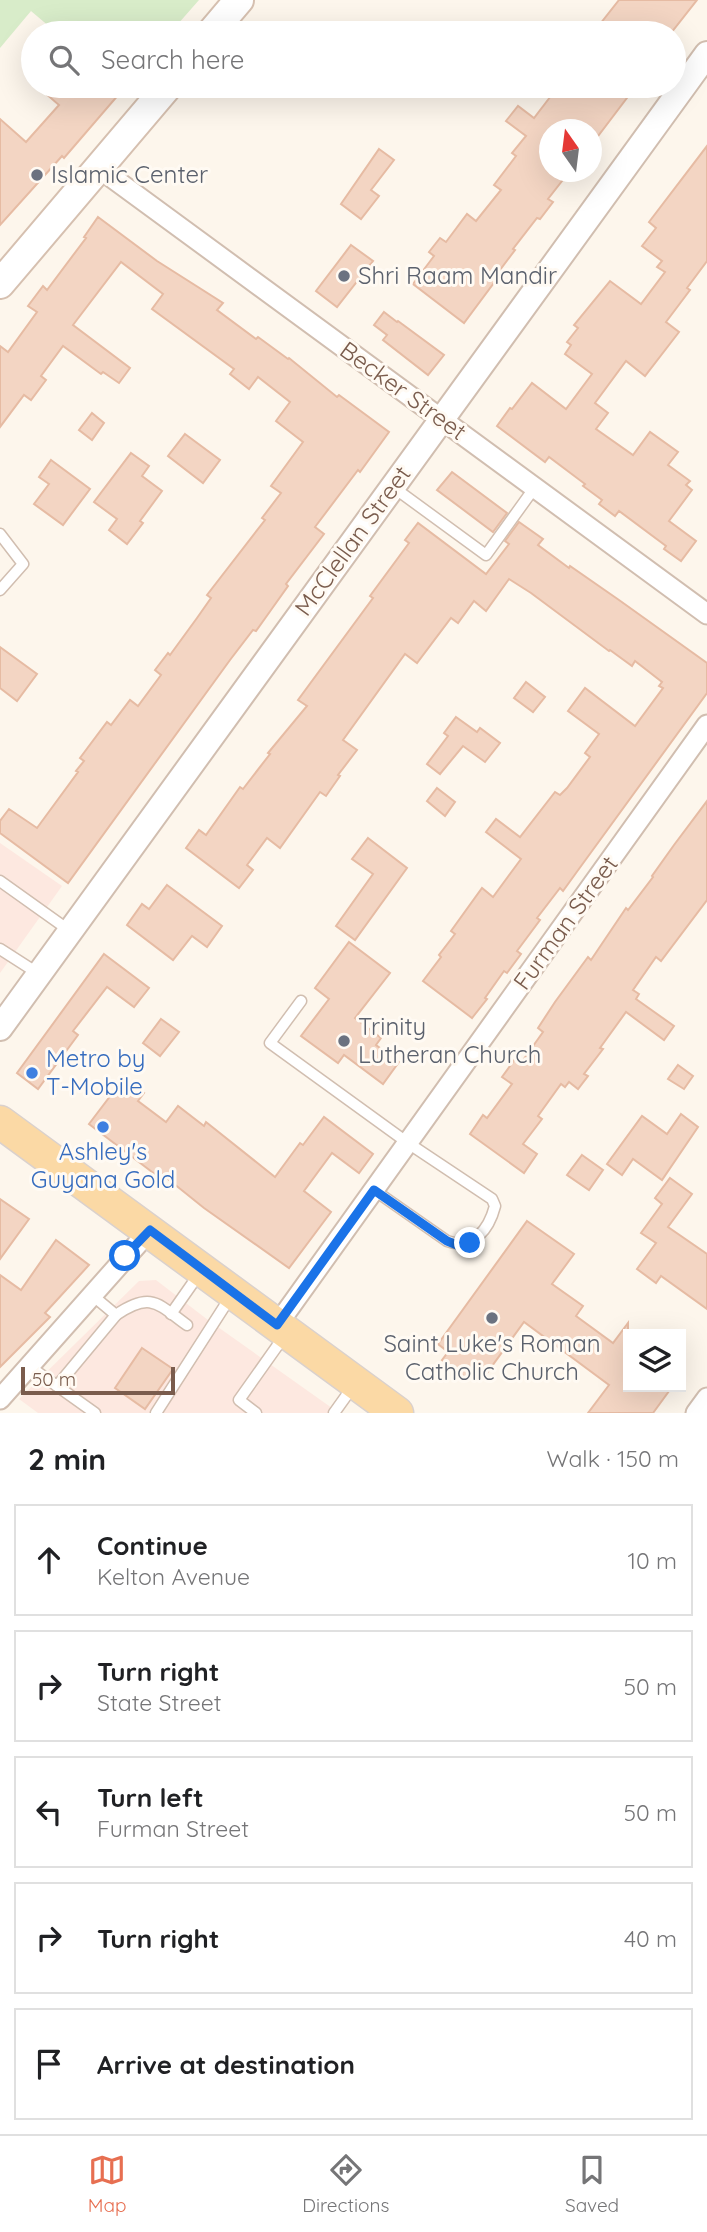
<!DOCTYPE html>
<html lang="en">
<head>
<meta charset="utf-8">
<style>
  :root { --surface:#fff; --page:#f2f2f2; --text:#202124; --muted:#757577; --line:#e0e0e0; --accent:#e76f51 }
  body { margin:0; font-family:Quicksand,sans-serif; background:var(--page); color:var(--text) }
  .controls { position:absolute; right:21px; bottom:21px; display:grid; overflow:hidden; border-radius:0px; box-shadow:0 7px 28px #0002 }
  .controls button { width:63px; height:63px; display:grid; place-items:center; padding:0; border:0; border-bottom:2px solid var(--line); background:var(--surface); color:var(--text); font:35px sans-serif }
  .compass { position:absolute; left:539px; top:119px; width:63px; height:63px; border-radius:50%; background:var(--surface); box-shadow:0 7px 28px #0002; rotate:346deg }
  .scale { position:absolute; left:21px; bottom:18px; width:154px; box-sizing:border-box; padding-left:7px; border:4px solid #7a5c4d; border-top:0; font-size:19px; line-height:24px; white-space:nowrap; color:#7a5c4d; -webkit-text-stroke:5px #fffaf3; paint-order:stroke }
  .stop { position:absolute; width:21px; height:21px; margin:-16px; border:5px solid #1a73e8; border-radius:50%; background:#fff }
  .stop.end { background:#1a73e8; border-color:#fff; box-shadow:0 2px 7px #0008 }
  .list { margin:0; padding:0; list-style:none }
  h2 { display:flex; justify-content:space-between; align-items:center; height:91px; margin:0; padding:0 28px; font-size:30px }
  h2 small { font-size:23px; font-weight:400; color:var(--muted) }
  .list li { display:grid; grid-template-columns:46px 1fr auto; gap:21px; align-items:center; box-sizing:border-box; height:112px; margin:0 14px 14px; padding:0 14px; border:2px solid var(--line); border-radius:0px }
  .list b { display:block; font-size:26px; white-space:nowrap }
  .list p { margin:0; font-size:23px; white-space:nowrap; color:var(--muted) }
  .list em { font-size:23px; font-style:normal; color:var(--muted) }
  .icon { flex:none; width:38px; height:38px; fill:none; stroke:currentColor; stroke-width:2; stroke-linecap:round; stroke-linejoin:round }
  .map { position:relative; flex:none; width:707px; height:1413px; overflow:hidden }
  .search { position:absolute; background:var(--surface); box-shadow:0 7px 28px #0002; left:21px; right:21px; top:21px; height:77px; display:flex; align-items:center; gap:18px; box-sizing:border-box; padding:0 24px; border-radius:38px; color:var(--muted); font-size:26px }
  .sheet { height:721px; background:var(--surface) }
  nav { display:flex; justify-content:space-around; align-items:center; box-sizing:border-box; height:98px; border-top:2px solid var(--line); background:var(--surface); font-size:19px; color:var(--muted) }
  nav a { display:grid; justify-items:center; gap:4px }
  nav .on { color:var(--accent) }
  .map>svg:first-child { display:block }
  .commercial { fill:#fde8e0 }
  .green { fill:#d8ecc9 }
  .building { fill:#f3d5c3; stroke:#e6bba3; stroke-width:2 }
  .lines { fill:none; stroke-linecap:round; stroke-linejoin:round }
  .service-casing { stroke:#d1beb0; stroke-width:13 }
  .minor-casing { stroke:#d1beb0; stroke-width:23 }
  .tertiary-casing { stroke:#d1beb0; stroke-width:28 }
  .secondary-casing { stroke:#d6c0b0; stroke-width:32 }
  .primary-casing { stroke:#dad1cd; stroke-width:35 }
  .service { stroke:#fff; stroke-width:10 }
  .minor { stroke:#fff; stroke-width:19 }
  .tertiary { stroke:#fff; stroke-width:24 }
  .secondary { stroke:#fff; stroke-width:28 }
  .primary { stroke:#fbd9a5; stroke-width:32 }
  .route { stroke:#1a73e8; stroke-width:9 }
  .worship-dot { fill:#6b7280; stroke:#fffaf3; stroke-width:2.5 }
  .shop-dot { fill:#3f7fe0; stroke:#fffaf3; stroke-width:2.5 }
  .labels { text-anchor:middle; stroke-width:6; stroke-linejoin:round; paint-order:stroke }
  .worship-label { font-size:24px; fill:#5b616d; stroke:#fffaf3; text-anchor:start }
  .street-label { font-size:24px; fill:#7a5c4d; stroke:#fffaf3 }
  .shop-label { font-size:24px; fill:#366cbe; stroke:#fffaf3; text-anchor:start }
</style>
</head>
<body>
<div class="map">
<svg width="707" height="1413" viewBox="0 0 707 1413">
  <rect width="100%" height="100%" fill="#fdf6ec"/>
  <g class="commercial">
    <polygon points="0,843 62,886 0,973"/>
    <polygon points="156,1280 208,1320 339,1413 38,1413 19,1399 139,1281"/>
  </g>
  <polygon class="green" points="0,0 199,0 170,33 57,33 31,11 0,48"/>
  <g class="building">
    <polygon points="619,0 697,0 671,33 593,33"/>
    <polygon points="37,86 126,86 64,158 62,156 0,225 0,119 26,142 59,105"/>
    <polygon points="568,86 636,86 592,144 592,130 550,130 550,172 569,172 548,199 553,202 540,219 537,218 513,249 515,250 494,278 496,280 464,323 413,284 434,256 429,252 440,238 446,242 467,214 476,221 501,190 494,185 516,156 512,153 526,136 506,121 518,106 534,118 557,88 563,92"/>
    <polygon points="707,146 707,261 687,288 690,290 666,322 679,332 645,376 626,361 595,403 608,413 596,429 633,455 650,432 678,452 668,465 690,481 686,485 692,490 669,521 696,541 681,561 664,549 666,546 619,511 615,516 599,504 602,500 583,486 585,484 549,457 545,462 497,426 510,408 512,409 532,383 566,409 592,374 565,354 571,345 567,342 578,328 574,325 610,281 641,304 665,272 657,267 662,261 642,246 656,228 649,222"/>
    <polygon points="379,149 394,160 371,190 379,196 361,219 341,204"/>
    <polygon points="98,217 157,261 223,303 217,310 256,339 258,337 288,359 289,358 337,397 339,395 389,432 360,472 358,470 315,527 324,534 286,584 288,586 271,610 256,631 253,630 230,660 68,883 0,833 0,821 9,809 37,828 78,772 76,771 84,761 80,758 107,722 111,725 130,700 138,706 161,675 155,670 168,653 170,655 197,618 211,598 207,595 265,520 262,518 281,493 271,486 303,442 276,421 290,402 258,377 249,389 230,374 234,369 152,309 163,294 121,262 73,325 130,368 119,383 103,372 101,374 63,346 41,376 46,380 31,400 24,395 0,427 0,346 8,352 37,312 28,306 43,286 47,290 86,238 84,237"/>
    <polygon points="351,245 373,261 337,307 316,291"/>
    <polygon points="384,312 397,322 398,321 444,355 428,375 383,340 387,335 374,325"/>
    <polygon points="92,413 104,423 92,440 79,430"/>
    <polygon points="185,434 220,460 203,483 168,456"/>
    <polygon points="131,453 149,466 142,476 162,491 140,521 143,523 127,544 109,530 117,519 94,502"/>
    <polygon points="51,460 90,489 63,525 34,504 49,484 39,477"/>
    <polygon points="452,472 507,513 493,532 437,490"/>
    <polygon points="519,522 543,539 538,545 569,568 570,566 619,600 707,663 707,693 576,873 563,891 560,888 537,918 540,920 517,951 521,954 507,973 504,971 485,998 487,999 472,1018 423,981 441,957 439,955 455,934 451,931 482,888 493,897 521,859 486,832 496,819 520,837 555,792 560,795 567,788 590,757 585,753 599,734 568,711 585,688 635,726 663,688 659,686 662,682 635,661 632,666 610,650 609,651 531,593 509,579 486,611 474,601 458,623 451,618 417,663 405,654 343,740 357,750 338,775 340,776 326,796 320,792 280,848 267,838 247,865 253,870 239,888 186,848 199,830 206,835 240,787 243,789 270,754 268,753 307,706 298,700 373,598 370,596 409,543 405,540 418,523 486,574 509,544 505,541"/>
    <polygon points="0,647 37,674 17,701 0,688"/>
    <polygon points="526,682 545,697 533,712 514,698"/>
    <polygon points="456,717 477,732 480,728 500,743 485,762 463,746 440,774 427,764 448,736 444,733"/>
    <polygon points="437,788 455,802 445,816 427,801"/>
    <polygon points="707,801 707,900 661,961 656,957 633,990 639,994 636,999 674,1026 664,1040 626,1012 600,1048 603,1049 584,1074 588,1076 578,1089 569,1082 565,1087 561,1084 538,1116 542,1119 523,1144 537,1154 524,1173 470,1134 483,1115 487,1118 512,1084 502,1077 515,1059 521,1063 543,1032 538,1028 555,1002 588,957 591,960 626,908 628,910 653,877 652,876 674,845"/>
    <polygon points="368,838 407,868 355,940 336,926 373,874 352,859"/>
    <polygon points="167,885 222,926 207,947 192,936 173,960 127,925 142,904 149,909"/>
    <polygon points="349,942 390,973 355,1018 381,1038 376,1045 399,1062 383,1084 344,1055 338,1063 301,1036 329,999 315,988"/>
    <polygon points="104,954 149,988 134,1007 107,987 73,1031 78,1035 38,1089 17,1073"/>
    <polygon points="161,1019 179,1032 160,1056 143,1043"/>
    <polygon points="678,1065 693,1076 684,1089 668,1079"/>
    <polygon points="124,1078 144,1093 138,1101 166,1122 178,1106 204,1126 206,1122 275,1177 300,1143 303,1145 324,1117 373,1154 359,1173 332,1153 304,1191 331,1212 289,1268 204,1208 158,1171 156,1175 89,1124"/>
    <polygon points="681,1114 698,1127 662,1180 633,1159 622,1175 607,1164 642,1116 667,1134"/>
    <polygon points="582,1155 603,1170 589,1190 567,1175"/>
    <polygon points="670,1178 692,1194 668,1227 707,1254 707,1309 661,1276 656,1283 637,1269 656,1243 641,1233 662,1204 655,1198"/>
    <polygon points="0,1199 29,1219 0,1259"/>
    <polygon points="527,1221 574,1254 552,1284 583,1306 576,1316 613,1343 628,1323 628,1387 672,1387 653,1413 588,1413 609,1385 524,1322 484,1377 472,1368 465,1377 442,1360 448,1352 438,1344"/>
    <polygon points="56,1240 89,1265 45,1313 50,1317 0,1367 0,1275 21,1290"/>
    <polygon points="142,1348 173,1369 145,1409 115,1388"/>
  </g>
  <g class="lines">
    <defs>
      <g id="service">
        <polyline points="393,487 486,555 535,487"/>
        <polyline points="0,534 23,564 0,590"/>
        <polyline points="0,881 70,931"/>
        <polyline points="0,949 39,974"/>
        <path d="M301,1001L270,1043L408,1143L492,1199L495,1206C489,1229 473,1251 447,1241L374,1190"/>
        <polyline points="92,1295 116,1315"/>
        <polyline points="171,1314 199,1274"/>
        <polyline points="29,1366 95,1413"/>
        <path d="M57,1386L116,1315C151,1291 158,1304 187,1325"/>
        <polyline points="156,1413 231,1296"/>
        <polyline points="256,1413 239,1400 285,1335"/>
        <polyline points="334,1413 354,1385"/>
      </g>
      <g id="minor">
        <polyline points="99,168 707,614"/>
        <polyline points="277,1325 707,725"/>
        <polyline points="0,1399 150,1230"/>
        <polyline points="696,1413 707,1398"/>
      </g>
      <polyline id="tertiary" points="0,1028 707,54"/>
      <g id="secondary">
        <polyline points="211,33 239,0"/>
        <polyline points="0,284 168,86"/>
      </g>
      <polyline id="primary" points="0,1122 397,1413"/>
    </defs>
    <use href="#service" class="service-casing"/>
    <use href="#minor" class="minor-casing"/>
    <use href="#tertiary" class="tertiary-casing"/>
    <use href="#secondary" class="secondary-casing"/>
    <use href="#primary" class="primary-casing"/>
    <use href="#service" class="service"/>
    <use href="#minor" class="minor"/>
    <use href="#tertiary" class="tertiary"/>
    <use href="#secondary" class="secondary"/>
    <use href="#primary" class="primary"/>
  </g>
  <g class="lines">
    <polyline class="route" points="125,1256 150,1230 277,1325 374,1190 447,1241 457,1245 470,1243"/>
  </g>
  <g class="worship-dot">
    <circle cx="37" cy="175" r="7"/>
    <circle cx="344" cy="276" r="7"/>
    <circle cx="344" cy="1041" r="7"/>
    <circle cx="492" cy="1318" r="7"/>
  </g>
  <g class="shop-dot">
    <circle cx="32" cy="1073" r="7"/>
    <circle cx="103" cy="1127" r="7"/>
  </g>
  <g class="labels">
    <g class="worship-label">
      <text x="51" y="183">Islamic Center</text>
      <text x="358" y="284">Shri Raam Mandir</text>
      <text x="358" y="1035">Trinity<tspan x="358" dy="28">Lutheran Church</tspan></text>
      <text x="492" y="1352" text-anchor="middle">Saint Luke's Roman<tspan x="492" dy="28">Catholic Church</tspan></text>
    </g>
    <g class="street-label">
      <text transform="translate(403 391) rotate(36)" y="8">Becker Street</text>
      <text transform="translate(353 541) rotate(-54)" y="8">McClellan Street</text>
      <text transform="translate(566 923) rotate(-54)" y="8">Furman Street</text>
    </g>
    <g class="shop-label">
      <text x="46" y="1067">Metro by<tspan x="46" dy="28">T-Mobile</tspan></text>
      <text x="103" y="1160" text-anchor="middle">Ashley's<tspan x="103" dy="28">Guyana Gold</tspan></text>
    </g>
  </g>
</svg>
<div class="controls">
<button><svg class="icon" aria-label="layers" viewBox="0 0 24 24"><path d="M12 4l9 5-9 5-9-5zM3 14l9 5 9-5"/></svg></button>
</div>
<svg class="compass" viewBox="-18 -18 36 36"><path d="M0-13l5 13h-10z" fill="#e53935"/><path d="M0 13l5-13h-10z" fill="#757577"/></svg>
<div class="scale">50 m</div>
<div class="stop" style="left:125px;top:1256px"></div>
<div class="stop end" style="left:470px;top:1243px"></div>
<div class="search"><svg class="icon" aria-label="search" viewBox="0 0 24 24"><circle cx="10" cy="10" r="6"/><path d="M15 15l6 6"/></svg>Search here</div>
</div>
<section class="sheet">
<h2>2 min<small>Walk · 150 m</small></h2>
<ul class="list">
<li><svg class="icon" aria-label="ahead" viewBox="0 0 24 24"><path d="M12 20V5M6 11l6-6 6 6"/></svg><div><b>Continue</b><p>Kelton Avenue</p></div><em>10 m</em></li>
<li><svg class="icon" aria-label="right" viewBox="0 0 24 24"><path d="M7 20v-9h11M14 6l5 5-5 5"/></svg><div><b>Turn right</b><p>State Street</p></div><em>50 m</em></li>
<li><svg class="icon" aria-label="left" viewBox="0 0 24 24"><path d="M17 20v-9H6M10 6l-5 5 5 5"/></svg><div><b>Turn left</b><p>Furman Street</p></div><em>50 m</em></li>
<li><svg class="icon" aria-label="right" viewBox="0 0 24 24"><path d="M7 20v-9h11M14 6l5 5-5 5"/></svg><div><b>Turn right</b></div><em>40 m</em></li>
<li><svg class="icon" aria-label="arrive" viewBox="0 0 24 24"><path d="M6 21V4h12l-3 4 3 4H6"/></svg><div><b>Arrive at destination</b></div></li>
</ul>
</section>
<nav>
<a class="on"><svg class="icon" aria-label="map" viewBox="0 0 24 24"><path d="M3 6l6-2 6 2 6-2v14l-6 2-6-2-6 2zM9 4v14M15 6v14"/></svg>Map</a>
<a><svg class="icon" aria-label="directions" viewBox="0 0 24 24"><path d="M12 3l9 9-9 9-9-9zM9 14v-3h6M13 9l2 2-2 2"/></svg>Directions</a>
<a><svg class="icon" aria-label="saved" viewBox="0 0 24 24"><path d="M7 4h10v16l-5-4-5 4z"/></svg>Saved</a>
</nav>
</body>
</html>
